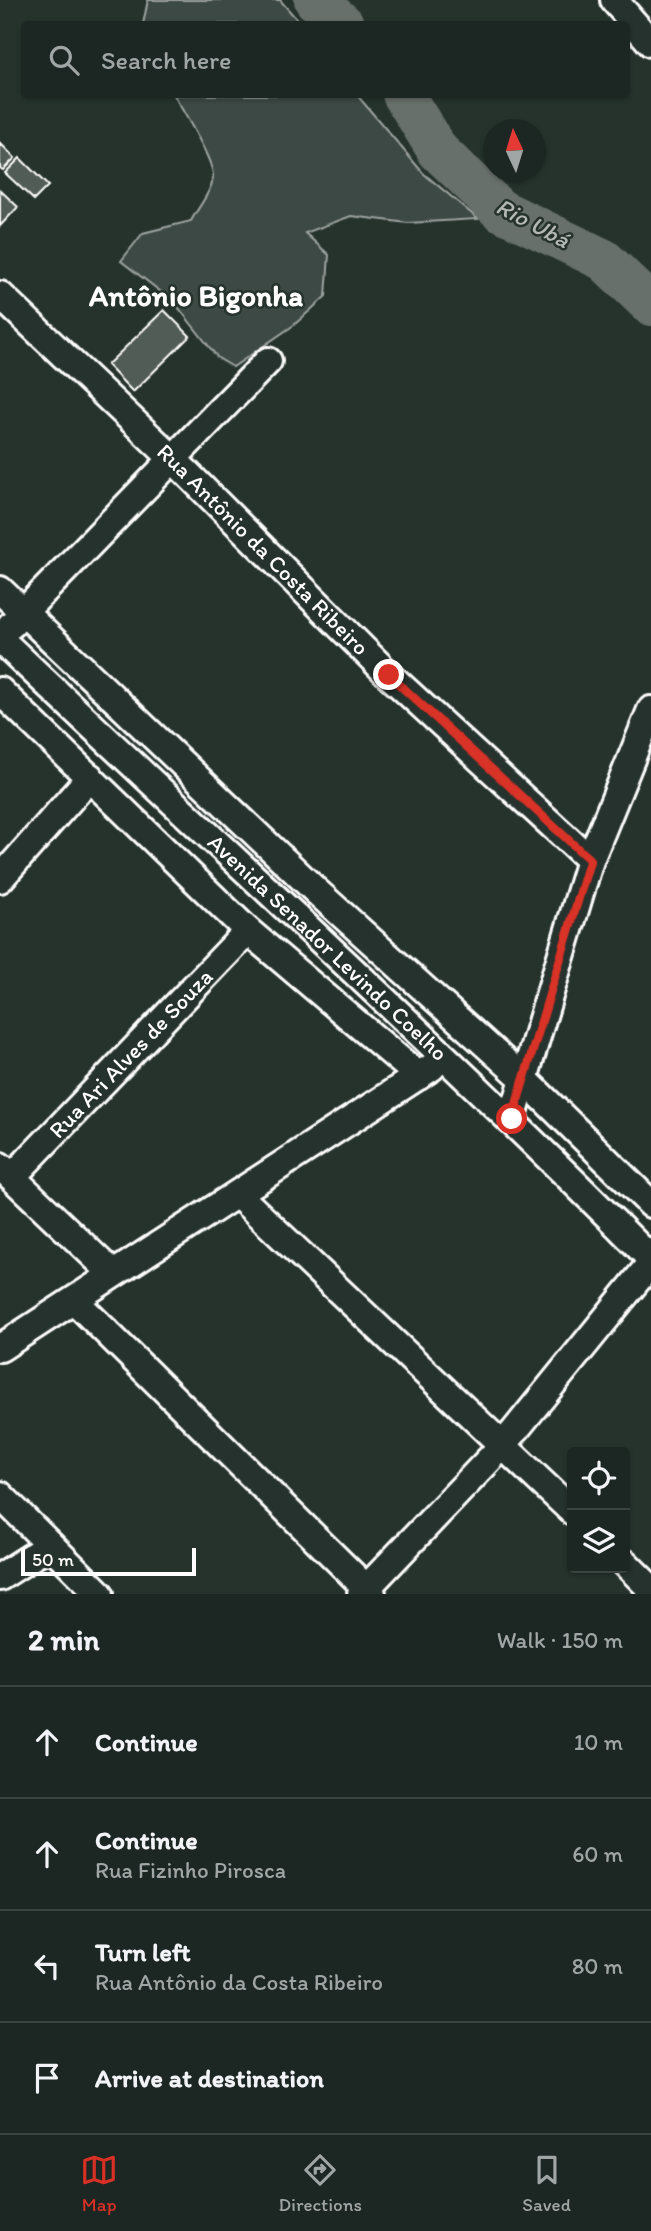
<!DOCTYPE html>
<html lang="en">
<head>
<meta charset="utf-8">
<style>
  :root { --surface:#1c2622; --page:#29322f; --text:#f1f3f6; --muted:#a0a5a5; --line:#3a4340; --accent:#d93025 }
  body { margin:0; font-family:Itim,sans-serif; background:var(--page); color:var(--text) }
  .controls { position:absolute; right:21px; bottom:21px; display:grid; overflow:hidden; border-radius:7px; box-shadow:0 2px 5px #0004 }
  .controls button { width:63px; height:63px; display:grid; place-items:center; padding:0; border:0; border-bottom:2px solid var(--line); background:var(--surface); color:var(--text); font:35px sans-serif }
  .compass { position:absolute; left:483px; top:119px; width:63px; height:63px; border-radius:50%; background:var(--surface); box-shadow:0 2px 5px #0004; rotate:356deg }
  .scale { position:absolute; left:21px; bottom:18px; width:175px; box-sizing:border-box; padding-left:7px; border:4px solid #fff; border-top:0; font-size:19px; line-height:24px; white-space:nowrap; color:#fff; -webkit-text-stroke:5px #26332d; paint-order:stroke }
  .stop { position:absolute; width:21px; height:21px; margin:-16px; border:5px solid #d93025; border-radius:50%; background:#fff }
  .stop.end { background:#d93025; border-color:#fff; box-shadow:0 2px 7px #0008 }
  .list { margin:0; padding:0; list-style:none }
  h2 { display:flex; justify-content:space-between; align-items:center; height:91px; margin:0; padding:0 28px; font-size:30px }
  h2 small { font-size:23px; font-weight:400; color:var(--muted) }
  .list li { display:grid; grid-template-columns:46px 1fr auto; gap:21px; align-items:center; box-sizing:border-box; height:112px; padding:0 28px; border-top:2px solid var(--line) }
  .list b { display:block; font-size:26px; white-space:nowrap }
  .list p { margin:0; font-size:23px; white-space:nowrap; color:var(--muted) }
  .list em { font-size:23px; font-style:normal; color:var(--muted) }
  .icon { flex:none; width:38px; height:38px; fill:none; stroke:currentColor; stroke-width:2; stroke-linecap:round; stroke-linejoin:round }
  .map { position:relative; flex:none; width:651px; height:1594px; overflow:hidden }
  .search { position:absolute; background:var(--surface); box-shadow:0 2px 5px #0004; left:21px; right:21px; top:21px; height:77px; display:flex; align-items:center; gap:18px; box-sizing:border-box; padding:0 24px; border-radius:7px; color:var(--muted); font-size:26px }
  .sheet { height:539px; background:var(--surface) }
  nav { display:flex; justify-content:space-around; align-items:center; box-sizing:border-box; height:98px; border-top:2px solid var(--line); background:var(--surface); font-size:19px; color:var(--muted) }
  nav a { display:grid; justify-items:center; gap:4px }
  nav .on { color:var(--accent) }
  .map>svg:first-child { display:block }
  .green { fill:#3e4944; stroke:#9ea4a2; stroke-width:2 }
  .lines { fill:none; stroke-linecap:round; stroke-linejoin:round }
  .river { stroke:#67706c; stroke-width:42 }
  .building { fill:#515c57; stroke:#fff; stroke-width:2 }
  .minor-casing { stroke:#fff; stroke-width:32 }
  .minor { stroke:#26332d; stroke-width:26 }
  .route { stroke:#d93025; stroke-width:9 }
  .labels { text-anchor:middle; stroke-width:5; stroke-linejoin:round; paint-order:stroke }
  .street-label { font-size:23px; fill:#fff; stroke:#26332d }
  .water-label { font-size:24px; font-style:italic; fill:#b3b8b6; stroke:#26332d }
  .district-label { font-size:30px; font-weight:bold; fill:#fff; stroke:#26332d }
</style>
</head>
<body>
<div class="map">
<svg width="651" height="1594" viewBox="0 0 651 1594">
  <rect width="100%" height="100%" fill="#26332d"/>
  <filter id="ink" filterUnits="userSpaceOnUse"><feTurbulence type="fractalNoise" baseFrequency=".0143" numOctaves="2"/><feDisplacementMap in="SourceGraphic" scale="14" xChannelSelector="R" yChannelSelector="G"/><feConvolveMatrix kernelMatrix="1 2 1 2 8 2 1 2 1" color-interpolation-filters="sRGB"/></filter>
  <g filter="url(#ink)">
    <g class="green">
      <polygon points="148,0 280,0 301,24 143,24"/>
      <path d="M174,95H357L423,173L478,219L408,223L351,216L305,233L329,255L326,296L294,325L233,367L218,358L174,302L121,261L143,233L191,221C197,209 212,191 213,178C215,162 183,112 174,95Z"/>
    </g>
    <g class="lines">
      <g class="river">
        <polyline points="315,0 343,24"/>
        <polyline points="403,94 438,151 500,210 604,260 651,305"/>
      </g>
    </g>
    <g class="building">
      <polygon points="0,143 15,158 3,170 0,168"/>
      <polygon points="20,158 48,186 34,200 5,173"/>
      <polygon points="0,190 18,207 0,226"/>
      <polygon points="164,310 190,336 133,392 107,365"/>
    </g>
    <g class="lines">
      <defs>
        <g id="minor">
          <polyline points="614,0 651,43"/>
          <path id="s1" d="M0,295L172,458L389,675L590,860"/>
          <polyline points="0,590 316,891 523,1078 651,1204"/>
          <polyline points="11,625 268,361"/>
          <path id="s2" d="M0,639C217,846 440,1046 651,1259"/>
          <polyline points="0,691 248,931 419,1076"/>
          <polyline points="0,879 90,777"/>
          <polyline points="512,1119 590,860 651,710"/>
          <polyline points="0,1166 113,1274"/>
          <path id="s3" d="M13,1176L248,931"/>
          <polyline points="238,1195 572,1511"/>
          <polyline points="75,1301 372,1594"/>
          <polyline points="0,1348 432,1067"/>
          <polyline points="0,1495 100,1594"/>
          <polyline points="625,1563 651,1589"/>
          <polyline points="0,1577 50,1545"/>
          <polyline points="361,1594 504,1444 651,1263"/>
        </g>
      </defs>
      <use href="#minor" class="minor-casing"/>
      <use href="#minor" class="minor"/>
    </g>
  </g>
  <g class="lines" filter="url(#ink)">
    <polyline class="route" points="389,675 590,860 512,1119"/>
  </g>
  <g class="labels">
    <g class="street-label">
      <text dy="8" stroke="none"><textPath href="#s1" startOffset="366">Rua Antônio da Costa Ribeiro</textPath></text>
      <text dy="8" stroke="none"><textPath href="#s2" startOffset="450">Avenida Senador Levindo Coelho</textPath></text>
      <text dy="8" stroke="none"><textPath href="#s3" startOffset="170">Rua Ari Alves de Souza</textPath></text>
    </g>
    <g class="water-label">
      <text transform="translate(533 223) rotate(28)" y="8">Rio Ubá</text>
    </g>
    <g class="district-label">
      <text x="196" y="306">Antônio Bigonha</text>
    </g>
  </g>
</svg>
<div class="controls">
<button><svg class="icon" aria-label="locate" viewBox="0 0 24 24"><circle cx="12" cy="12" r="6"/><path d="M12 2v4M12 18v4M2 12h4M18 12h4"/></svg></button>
<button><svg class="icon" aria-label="layers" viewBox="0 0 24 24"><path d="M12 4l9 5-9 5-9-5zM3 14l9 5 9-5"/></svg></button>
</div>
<svg class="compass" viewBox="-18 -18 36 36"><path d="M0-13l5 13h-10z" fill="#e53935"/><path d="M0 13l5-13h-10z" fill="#a0a5a5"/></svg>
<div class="scale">50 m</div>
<div class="stop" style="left:512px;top:1119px"></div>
<div class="stop end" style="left:389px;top:675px"></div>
<div class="search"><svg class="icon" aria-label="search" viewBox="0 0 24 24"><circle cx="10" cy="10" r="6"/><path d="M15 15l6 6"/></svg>Search here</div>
</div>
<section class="sheet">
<h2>2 min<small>Walk · 150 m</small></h2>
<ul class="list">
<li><svg class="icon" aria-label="ahead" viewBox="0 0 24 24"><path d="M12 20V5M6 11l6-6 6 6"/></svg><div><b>Continue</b></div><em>10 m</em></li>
<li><svg class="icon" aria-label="ahead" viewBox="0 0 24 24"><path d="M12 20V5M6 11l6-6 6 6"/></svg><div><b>Continue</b><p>Rua Fizinho Pirosca</p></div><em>60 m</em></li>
<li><svg class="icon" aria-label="left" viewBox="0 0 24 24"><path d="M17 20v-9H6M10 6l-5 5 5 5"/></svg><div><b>Turn left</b><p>Rua Antônio da Costa Ribeiro</p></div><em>80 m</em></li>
<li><svg class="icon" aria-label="arrive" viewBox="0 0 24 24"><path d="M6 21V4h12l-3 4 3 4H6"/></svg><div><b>Arrive at destination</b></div></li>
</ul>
</section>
<nav>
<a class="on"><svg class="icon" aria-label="map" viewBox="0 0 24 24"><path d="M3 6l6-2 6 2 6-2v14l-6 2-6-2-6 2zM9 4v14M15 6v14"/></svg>Map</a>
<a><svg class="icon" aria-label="directions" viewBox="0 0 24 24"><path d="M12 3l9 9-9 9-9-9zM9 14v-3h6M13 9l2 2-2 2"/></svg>Directions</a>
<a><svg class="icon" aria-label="saved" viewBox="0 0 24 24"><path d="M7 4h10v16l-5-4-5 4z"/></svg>Saved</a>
</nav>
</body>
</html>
